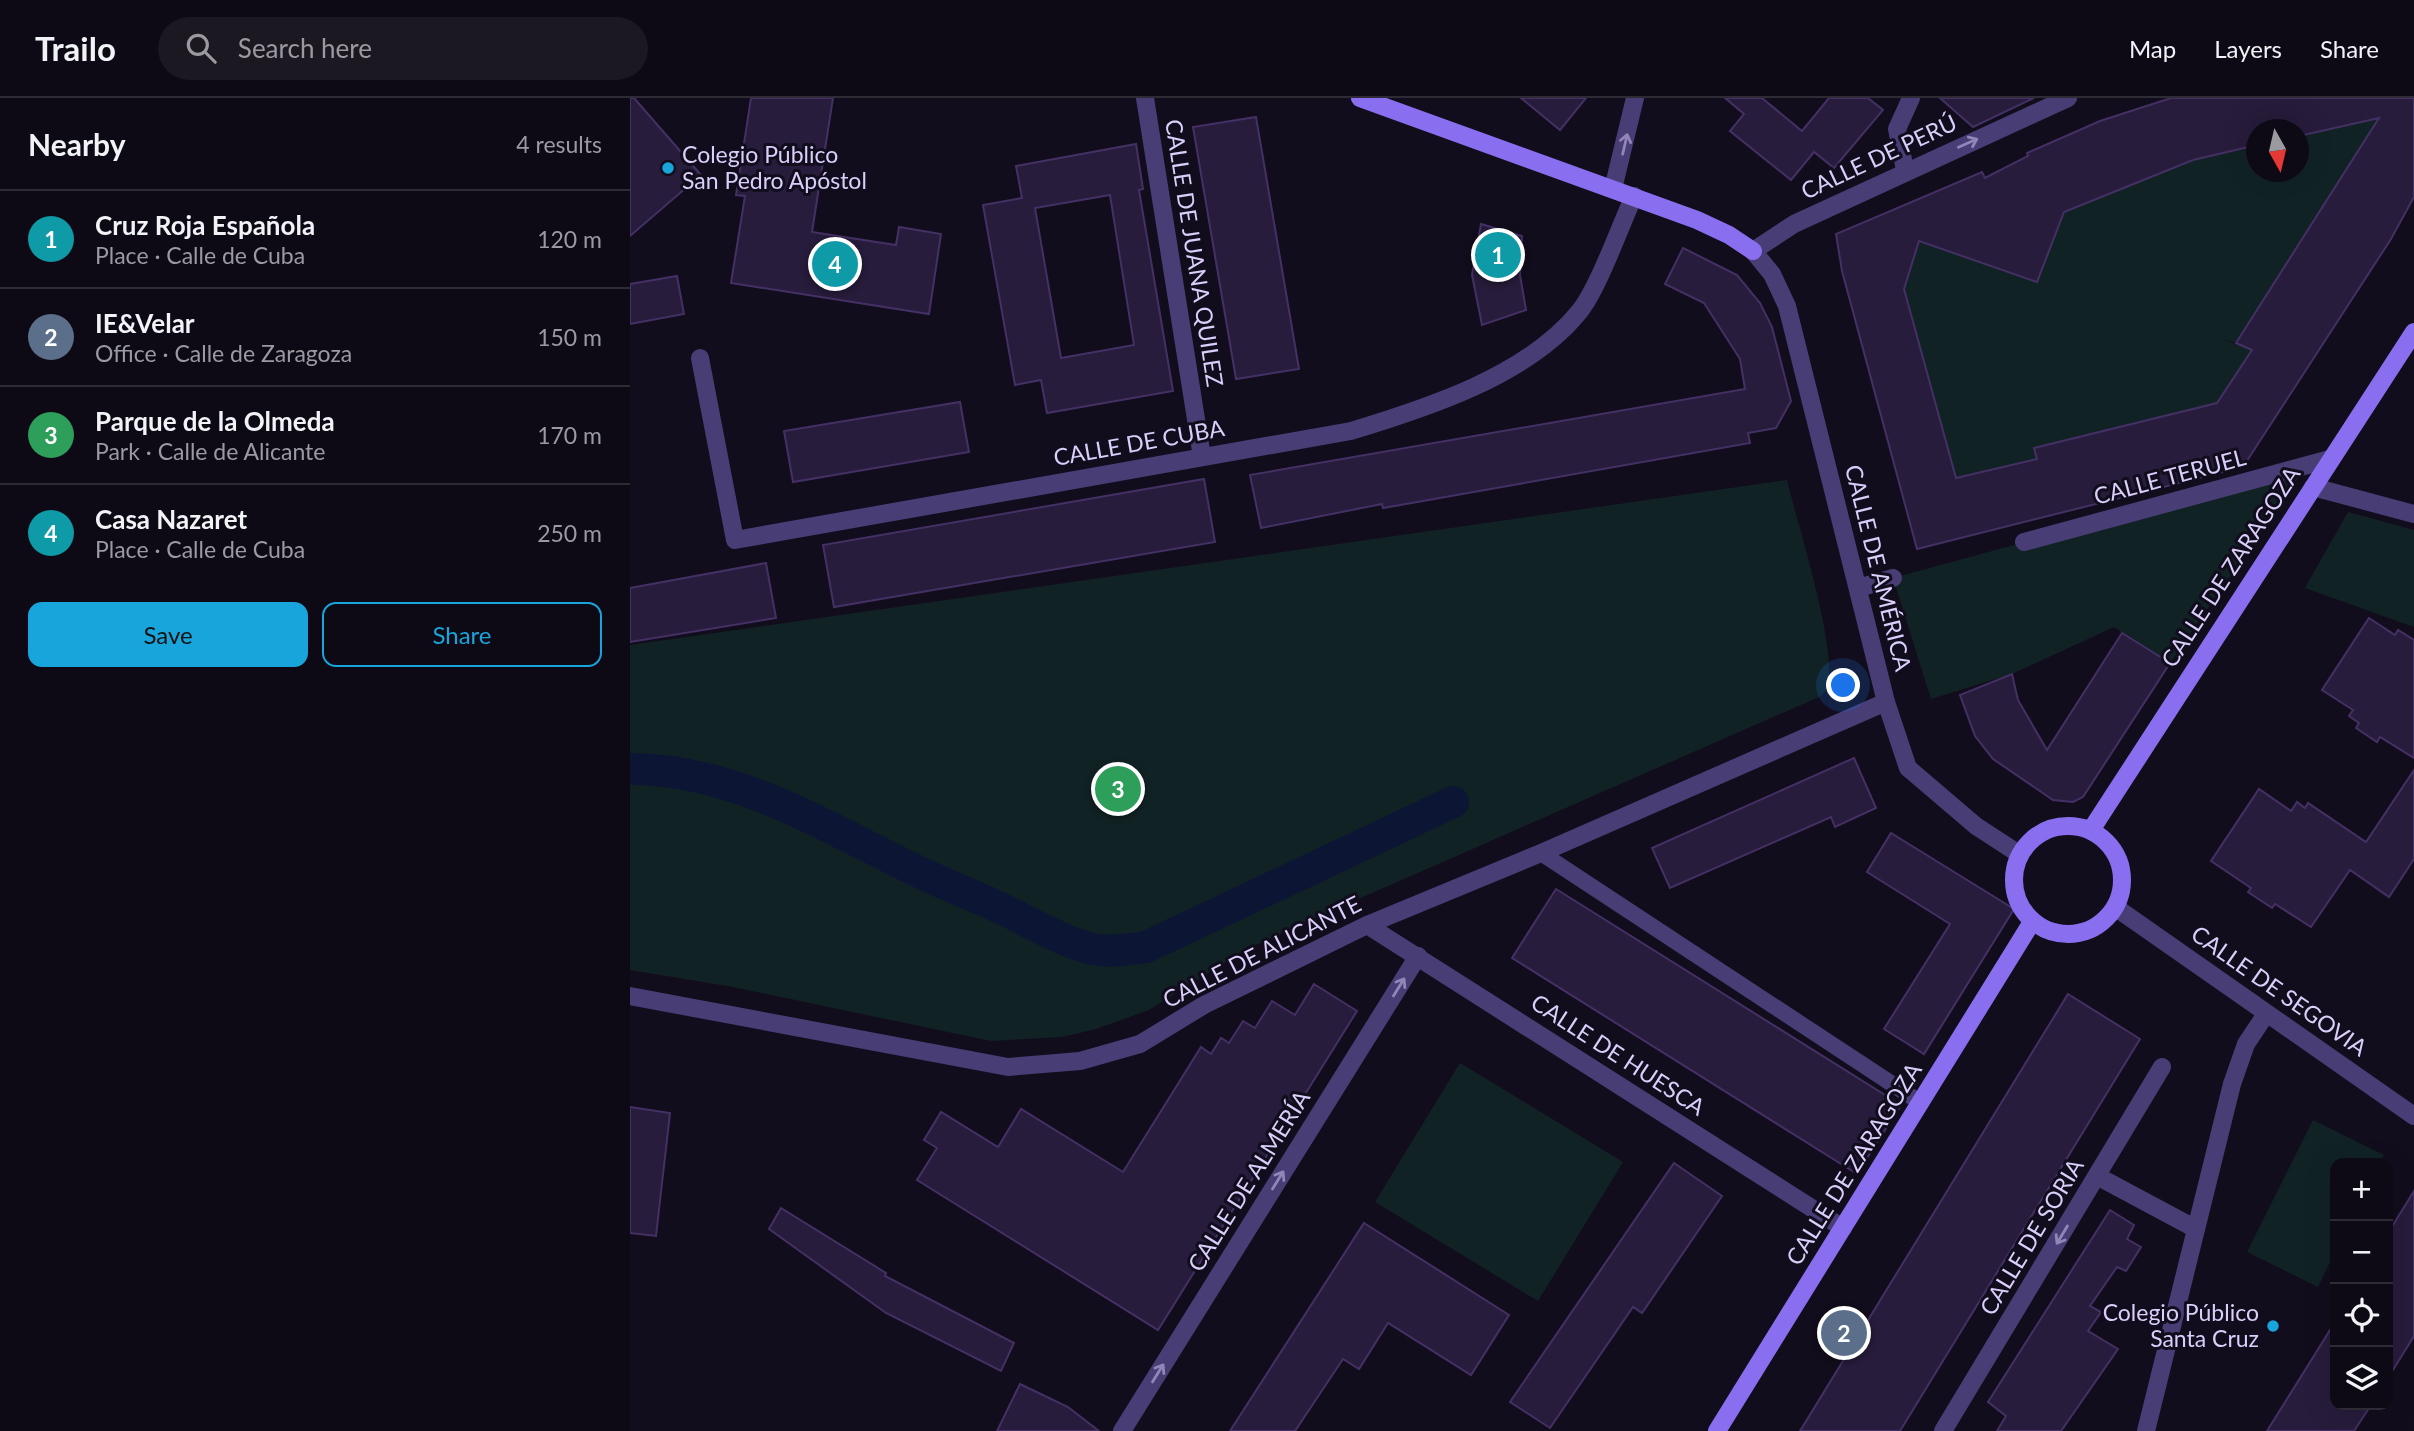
<!DOCTYPE html>
<html lang="en">
<head>
<meta charset="utf-8">
<style>
  :root { --surface:#0e0a15; --page:#1c1822; --text:#f1f3f6; --muted:#9b9aa0; --line:#2e2b34; --accent:#18a5db }
  body { margin:0; font-family:Lato,sans-serif; background:var(--page); color:var(--text) }
  .controls { position:absolute; right:21px; bottom:21px; display:grid; overflow:hidden; border-radius:14px; box-shadow:0 7px 28px #0002 }
  .controls button { width:63px; height:63px; display:grid; place-items:center; padding:0; border:0; border-bottom:2px solid var(--line); background:var(--surface); color:var(--text); font:35px sans-serif }
  .compass { position:absolute; left:1616px; top:21px; width:63px; height:63px; border-radius:50%; background:var(--surface); box-shadow:0 7px 28px #0002; rotate:172deg }
  .you { position:absolute; left:1214px; top:588px; width:24px; height:24px; margin:-18px; border:5px solid #fff; border-radius:50%; background:#1a73e8; box-shadow:0 0 0 10px #1a73e833 }
  .badge { display:grid; place-items:center; width:46px; height:46px; border-radius:50%; background:var(--accent); color:#fff; font-size:23px; font-weight:700 }
  .pin { position:absolute; translate:-50% -50%; border:4px solid #fff; box-shadow:0 2px 7px #0006 }
  .list { margin:0; padding:0; list-style:none }
  h2 { display:flex; justify-content:space-between; align-items:center; height:91px; margin:0; padding:0 28px; font-size:30px }
  h2 small { font-size:23px; font-weight:400; color:var(--muted) }
  .list li { display:grid; grid-template-columns:46px 1fr auto; gap:21px; align-items:center; box-sizing:border-box; height:98px; padding:0 28px; border-top:2px solid var(--line) }
  .list b { display:block; font-size:26px; white-space:nowrap }
  .list p { margin:0; font-size:23px; white-space:nowrap; color:var(--muted) }
  .list em { font-size:23px; font-style:normal; color:var(--muted) }
  .actions { display:flex; gap:14px; padding:21px 28px }
  .actions a { flex:1; padding:16px 0; border:2px solid var(--accent); border-radius:14px; text-align:center; font-size:24px; color:var(--accent) }
  .actions .main { background:var(--accent); color:#111 }
  .icon { flex:none; width:38px; height:38px; fill:none; stroke:currentColor; stroke-width:2; stroke-linecap:round; stroke-linejoin:round }
  .map { position:relative; flex:none; width:1784px; height:1333px; overflow:hidden }
  header { display:flex; align-items:center; gap:42px; box-sizing:border-box; height:98px; padding:0 35px; background:var(--surface); border-bottom:2px solid var(--line) }
  header strong { font-size:33px }
  nav { display:flex; gap:38px; margin-inline-start:auto; font-size:24px }
  .search { width:490px; height:63px; background:var(--page); display:flex; align-items:center; gap:18px; box-sizing:border-box; padding:0 24px; border-radius:38px; color:var(--muted); font-size:26px }
  main { display:flex }
  aside { flex:1; background:var(--surface) }
  .map>svg:first-child { display:block }
  .green { fill:#112225 }
  .lines { fill:none; stroke-linecap:round; stroke-linejoin:round }
  .canal { stroke:#0d1535; stroke-width:32 }
  .building { fill:#271c3b; stroke:#443064; stroke-width:2; fill-rule:evenodd }
  .lane { stroke:#493d76; stroke-width:16 }
  .street { stroke:#493d76; stroke-width:18 }
  .secondary { stroke:#896fef; stroke-width:18 }
  .oneway { stroke:#9286b8 }
  .poi-dot { fill:#18a5db; stroke:#120d1c; stroke-width:2.5 }
  .labels { text-anchor:middle; stroke-width:6; stroke-linejoin:round; paint-order:stroke }
  .poi-label { font-size:23px; fill:#dacefa; stroke:#120d1c; text-anchor:start }
  .street-label { font-size:23px; fill:#dacefa; stroke:#120d1c }
</style>
</head>
<body>
<header>
<strong>Trailo</strong>
<div class="search"><svg class="icon" aria-label="search" viewBox="0 0 24 24"><circle cx="10" cy="10" r="6"/><path d="M15 15l6 6"/></svg>Search here</div>
<nav><a>Map</a><a>Layers</a><a>Share</a></nav>
</header>
<main>
<aside>
<h2>Nearby<small>4 results</small></h2>
<ul class="list">
<li><span class="badge" style="background:#0f9aa8">1</span><div><b>Cruz Roja Española</b><p>Place · Calle de Cuba</p></div><em>120 m</em></li>
<li><span class="badge" style="background:#5c6f8a">2</span><div><b>IE&amp;Velar</b><p>Office · Calle de Zaragoza</p></div><em>150 m</em></li>
<li><span class="badge" style="background:#2e9e5b">3</span><div><b>Parque de la Olmeda</b><p>Park · Calle de Alicante</p></div><em>170 m</em></li>
<li><span class="badge" style="background:#0f9aa8">4</span><div><b>Casa Nazaret</b><p>Place · Calle de Cuba</p></div><em>250 m</em></li>
</ul>
<div class="actions"><a class="main">Save</a><a>Share</a></div>
</aside>
<div class="map">
<svg width="1784" height="1333" viewBox="0 0 1784 1333">
  <rect width="100%" height="100%" fill="#120d1c"/>
  <g class="green">
    <polygon points="1784,11 1752,25 1714,75 1606,245 1589,240 1622,252 1587,305 1404,350 1407,361 1326,380 1274,191 1289,143 1408,182 1434,114 1563,62 1626,47 1626,74 1668,74 1669,38"/>
    <polygon points="1677,367 1540,565 1484,529 1382,576 1301,601 1263,480"/>
    <path d="M1157,382C1168,428 1206,545 1198,586C1197,592 1194,595 1189,599L701,813L615,852L519,912L466,931L432,939L361,943L103,889L0,872V547Z"/>
    <polygon points="1718,414 1784,432 1784,529 1675,490"/>
    <polygon points="830,965 993,1064 908,1203 745,1104"/>
    <polygon points="1683,1022 1754,1057 1750,1065 1705,1065 1705,1154 1688,1189 1617,1154"/>
  </g>
  <g class="lines">
    <path class="canal" d="M0,671C107,671 199,731 293,776C317,787 342,797 366,808C397,822 430,843 463,851C480,855 499,851 516,849L823,704"/>
  </g>
  <g class="building">
    <polygon points="0,0 4,0 71,77 0,138"/>
    <polygon points="121,0 203,0 182,134 266,147 269,129 311,136 299,216 101,185 115,98 106,97"/>
    <polygon points="891,0 956,0 930,32"/>
    <polygon points="1095,0 1132,0 1172,33 1199,0 1238,0 1253,12 1204,70 1184,54 1161,82 1100,33 1114,16"/>
    <polygon points="1310,0 1404,0 1343,29"/>
    <path d="M1541,0H1784V99L1761,141L1613,369L1287,451L1212,173L1206,136L1352,74L1355,80L1398,58L1397,55L1470,23ZM1749,20L1606,245L1622,252L1587,305L1404,350L1407,361L1326,380L1274,191L1289,143L1407,184L1434,114L1563,62L1627,47V32H1669V38Z"/>
    <polygon points="626,19 669,271 606,281 563,29"/>
    <path d="M506,46L513,91L509,92L543,293L417,315L411,282L385,287L353,107L392,100L386,68ZM480,97L504,247L431,260L405,110Z"/>
    <polygon points="851,126 892,138 890,177 896,212 852,227 842,177"/>
    <polygon points="1053,150 1107,177 1130,205 1142,229 1161,303 1146,330 1118,335 1120,345 753,410 752,406 631,430 620,377 1115,291 1110,261 1074,205 1035,186"/>
    <polygon points="47,178 54,216 0,226 0,186"/>
    <polygon points="330,304 339,354 163,384 154,333"/>
    <polygon points="574,381 585,444 204,509 193,447"/>
    <polygon points="136,465 146,520 0,544 0,490"/>
    <polygon points="1739,520 1765,537 1768,532 1784,542 1784,660 1750,639 1747,644 1726,630 1729,625 1719,618 1723,612 1692,592"/>
    <polygon points="1492,535 1540,565 1453,699 1443,704 1423,702 1363,661 1345,638 1330,597 1382,576 1388,602 1417,652"/>
    <polygon points="1224,660 1246,710 1205,729 1201,719 1040,790 1022,750"/>
    <polygon points="1784,672 1784,761 1759,799 1720,772 1681,829 1645,806 1642,810 1618,794 1621,790 1581,763 1629,691 1661,713 1667,704 1675,710 1678,705 1736,744"/>
    <polygon points="1261,735 1384,811 1294,956 1254,931 1320,826 1237,774"/>
    <polygon points="926,791 1271,1007 1227,1076 882,860"/>
    <polygon points="684,886 727,913 528,1232 287,1082 307,1050 294,1042 311,1014 368,1049 391,1011 493,1074 571,949 581,956 591,940 599,945 613,923 625,930 642,903 665,917"/>
    <polygon points="1438,896 1510,941 1270,1333 1170,1333"/>
    <polygon points="0,1009 40,1015 26,1138 0,1135"/>
    <polygon points="1044,1065 1092,1098 1012,1215 1003,1209 920,1330 880,1304"/>
    <polygon points="1784,1093 1784,1238 1758,1280 1758,1135"/>
    <polygon points="151,1110 256,1175 255,1178 384,1245 371,1273 256,1215 139,1131"/>
    <polygon points="1480,1112 1504,1127 1497,1141 1511,1149 1496,1173 1487,1169 1460,1208 1471,1214 1458,1233 1488,1251 1431,1333 1367,1333 1376,1318 1358,1304"/>
    <polygon points="734,1125 879,1217 841,1277 758,1225 729,1271 713,1261 665,1333 600,1333"/>
    <polygon points="1705,1224 1705,1307 1741,1307 1724,1333 1637,1333"/>
    <polygon points="390,1286 438,1309 469,1333 367,1333"/>
  </g>
  <g class="lines">
    <polyline class="lane" points="911,755 1291,1005"/>
    <g class="street">
      <polyline points="515,0 572,359"/>
      <polyline points="1275,72 1267,31 1281,0"/>
      <polyline points="983,91 1005,0"/>
      <path d="M70,260L105,442L721,333C797,310 897,278 949,214C968,191 990,128 1004,98"/>
      <polyline points="1683,389 1784,416"/>
      <polyline points="1394,444 1700,361"/>
      <polyline points="1228,490 1263,480"/>
      <polyline points="1389,756 1346,728 1278,670 1256,604 1157,208 1142,176 1123,153 1164,126 1438,0"/>
      <polyline points="1485,809 1784,1018"/>
      <polyline points="737,827 1213,1130"/>
      <polyline points="0,898 378,969 450,963 510,946 574,907 737,827 911,755 1256,604"/>
      <polyline points="1467,1078 1566,1131"/>
      <polyline points="492,1333 788,858"/>
      <polyline points="1313,1333 1532,969"/>
      <polyline points="1516,1333 1602,986 1616,946 1636,916"/>
    </g>
    <g class="secondary">
      <polyline points="730,0 1067,122 1099,137 1123,153"/>
      <circle cx="1438" cy="782" r="54"/>
      <polyline points="1461,732 1784,234"/>
      <polyline points="1087,1333 1402,824"/>
    </g>
  </g>
  <defs><path id="oneway-shaft" d="M-6 0H5M1.5-3L5.5 0L1.5 3" fill="none" stroke-width="1.6" stroke-linecap="round" stroke-linejoin="round" transform="scale(1.75)"/></defs>
  <g class="oneway">
    <use href="#oneway-shaft" transform="translate(1338 45) rotate(-24)"/>
    <use href="#oneway-shaft" transform="translate(995 46) rotate(-77)"/>
    <use href="#oneway-shaft" transform="translate(769 889) rotate(-58)"/>
    <use href="#oneway-shaft" transform="translate(648 1082) rotate(-58)"/>
    <use href="#oneway-shaft" transform="translate(1432 1137) rotate(121)"/>
    <use href="#oneway-shaft" transform="translate(528 1275) rotate(-58)"/>
  </g>
  <g class="poi-dot">
    <circle cx="38" cy="70" r="7"/>
    <circle cx="1643" cy="1228" r="7"/>
  </g>
  <g class="labels">
    <g class="poi-label">
      <text x="52" y="65">Colegio Público<tspan x="52" dy="26">San Pedro Apóstol</tspan></text>
      <text x="1629" y="1223" text-anchor="end">Colegio Público<tspan x="1629" dy="26">Santa Cruz</tspan></text>
    </g>
    <g class="street-label">
      <text transform="translate(1249 59) rotate(-25)" y="8">CALLE DE PERÚ</text>
      <text transform="translate(564 155) rotate(81)" y="8">CALLE DE JUANA QUILEZ</text>
      <text transform="translate(509 345) rotate(-10)" y="8">CALLE DE CUBA</text>
      <text transform="translate(1540 379) rotate(-15)" y="8">CALLE TERUEL</text>
      <text transform="translate(1601 469) rotate(-57)" y="8">CALLE DE ZARAGOZA</text>
      <text transform="translate(1248 470) rotate(76)" y="8">CALLE DE AMÉRICA</text>
      <text transform="translate(632 854) rotate(-27)" y="8">CALLE DE ALICANTE</text>
      <text transform="translate(1649 893) rotate(35)" y="8">CALLE DE SEGOVIA</text>
      <text transform="translate(988 957) rotate(33)" y="8">CALLE DE HUESCA</text>
      <text transform="translate(1224 1066) rotate(-58)" y="8">CALLE DE ZARAGOZA</text>
      <text transform="translate(619 1083) rotate(-58)" y="8">CALLE DE ALMERÍA</text>
      <text transform="translate(1402 1139) rotate(-59)" y="8">CALLE DE SORIA</text>
    </g>
  </g>
</svg>
<div class="controls">
<button>+</button>
<button>−</button>
<button><svg class="icon" aria-label="locate" viewBox="0 0 24 24"><circle cx="12" cy="12" r="6"/><path d="M12 2v4M12 18v4M2 12h4M18 12h4"/></svg></button>
<button><svg class="icon" aria-label="layers" viewBox="0 0 24 24"><path d="M12 4l9 5-9 5-9-5zM3 14l9 5 9-5"/></svg></button>
</div>
<svg class="compass" viewBox="-18 -18 36 36"><path d="M0-13l5 13h-10z" fill="#e53935"/><path d="M0 13l5-13h-10z" fill="#9b9aa0"/></svg>
<div class="you"></div>
<div class="pin badge" style="left:868px;top:157px;background:#0f9aa8">1</div>
<div class="pin badge" style="left:1214px;top:1235px;background:#5c6f8a">2</div>
<div class="pin badge" style="left:488px;top:691px;background:#2e9e5b">3</div>
<div class="pin badge" style="left:205px;top:166px;background:#0f9aa8">4</div>
</div>
</main>
</body>
</html>
